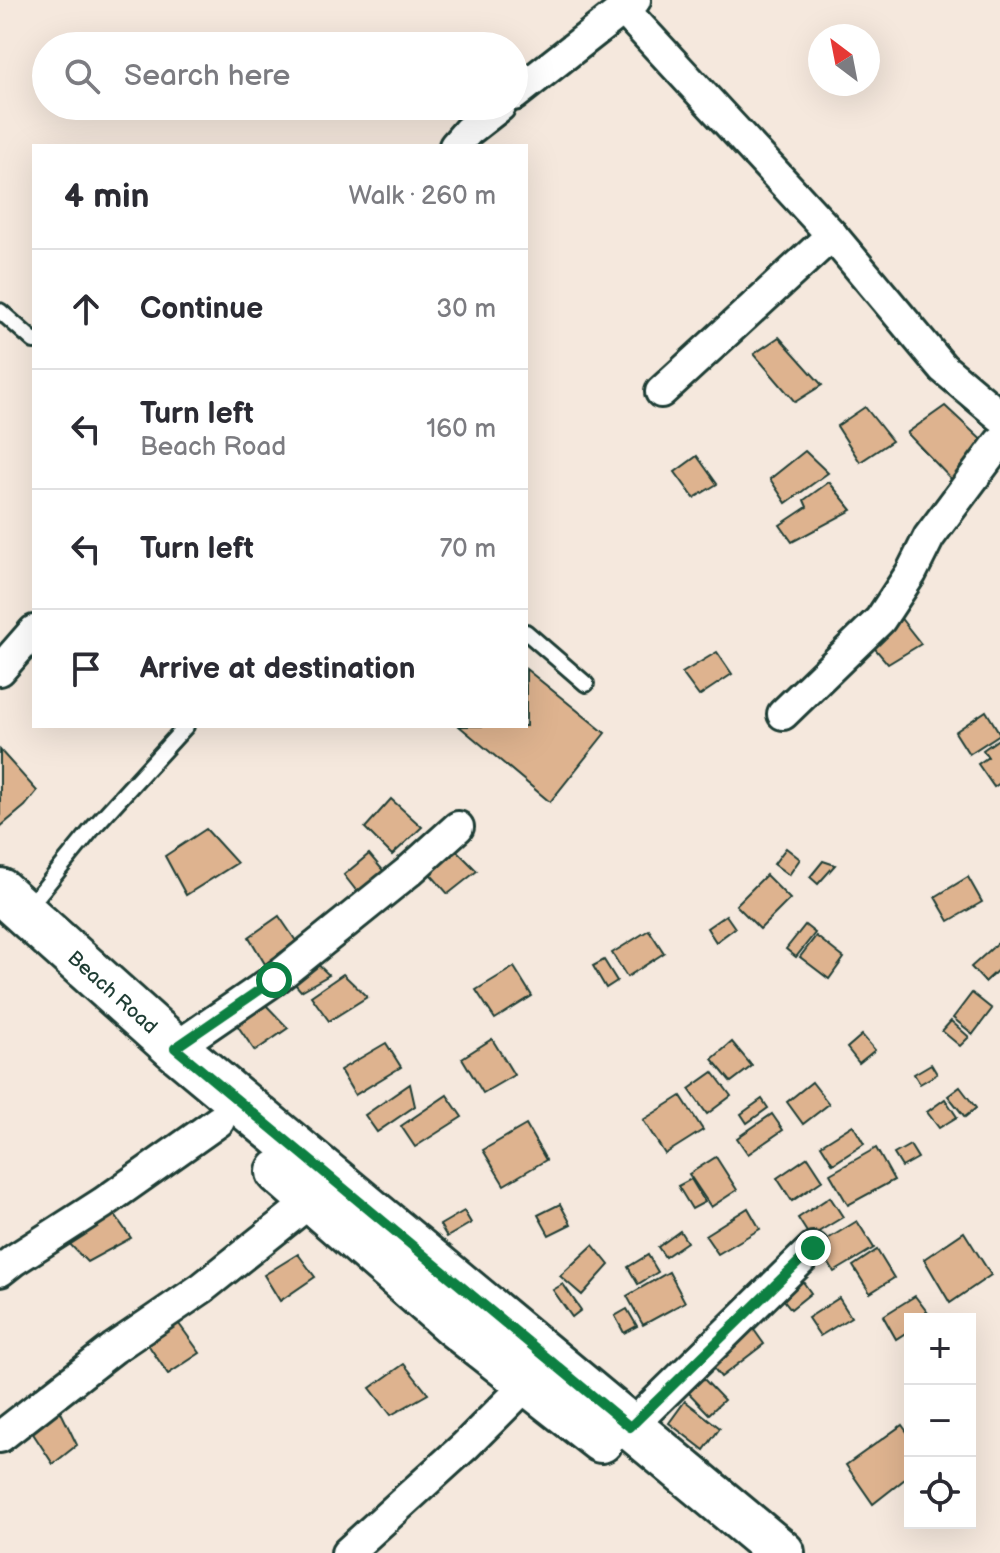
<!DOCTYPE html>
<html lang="en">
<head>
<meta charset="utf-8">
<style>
  :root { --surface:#fff; --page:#f7f7f7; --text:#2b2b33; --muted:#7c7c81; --line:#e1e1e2 }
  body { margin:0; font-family:"Balsamiq Sans",sans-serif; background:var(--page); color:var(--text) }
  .controls { position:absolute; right:24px; bottom:24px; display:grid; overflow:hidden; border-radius:0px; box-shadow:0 8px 32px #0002 }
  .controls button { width:72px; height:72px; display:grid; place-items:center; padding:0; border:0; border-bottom:2px solid var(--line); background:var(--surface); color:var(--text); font:40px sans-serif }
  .compass { position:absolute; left:808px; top:24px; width:72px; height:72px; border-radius:50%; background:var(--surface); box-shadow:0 8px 32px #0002; rotate:328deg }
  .stop { position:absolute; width:24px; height:24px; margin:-18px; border:6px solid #0b8043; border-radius:50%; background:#fff }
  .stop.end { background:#0b8043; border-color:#fff; box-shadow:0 2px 8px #0008 }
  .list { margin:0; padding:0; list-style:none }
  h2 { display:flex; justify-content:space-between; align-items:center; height:104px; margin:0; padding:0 32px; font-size:34px }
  h2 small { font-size:26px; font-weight:400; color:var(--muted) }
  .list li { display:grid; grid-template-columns:52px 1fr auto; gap:24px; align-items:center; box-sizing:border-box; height:120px; padding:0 32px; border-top:2px solid var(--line) }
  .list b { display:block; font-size:30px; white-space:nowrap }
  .list p { margin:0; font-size:26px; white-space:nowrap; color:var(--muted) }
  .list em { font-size:26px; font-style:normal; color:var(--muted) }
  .icon { flex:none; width:44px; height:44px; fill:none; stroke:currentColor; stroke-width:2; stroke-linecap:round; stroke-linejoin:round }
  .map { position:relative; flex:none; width:1000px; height:1553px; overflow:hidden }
  .search { position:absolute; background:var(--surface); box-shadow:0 8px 32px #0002; left:32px; top:32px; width:496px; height:88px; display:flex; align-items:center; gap:20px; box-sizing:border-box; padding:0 28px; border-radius:44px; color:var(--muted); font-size:30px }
  .panel { position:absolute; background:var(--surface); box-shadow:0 8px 32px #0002; left:32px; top:144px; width:496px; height:584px; border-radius:0px }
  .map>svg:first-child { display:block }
  .building { fill:#deb38f; stroke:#1f3d34; stroke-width:2 }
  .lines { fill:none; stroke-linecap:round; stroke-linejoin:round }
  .lane-casing { stroke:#1f3d34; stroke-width:20 }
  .street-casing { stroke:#1f3d34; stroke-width:36 }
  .primary-casing { stroke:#1f3d34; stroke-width:50 }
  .lane { stroke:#fff; stroke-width:14 }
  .street { stroke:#fff; stroke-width:30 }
  .primary { stroke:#fff; stroke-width:44 }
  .route { stroke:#0b8043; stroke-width:10 }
  .labels { text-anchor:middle; stroke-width:6; stroke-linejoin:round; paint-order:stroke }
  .street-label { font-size:20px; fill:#1f3d34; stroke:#fff }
</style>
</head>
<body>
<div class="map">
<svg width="1000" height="1553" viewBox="0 0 1000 1553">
  <rect width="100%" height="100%" fill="#f5e8dd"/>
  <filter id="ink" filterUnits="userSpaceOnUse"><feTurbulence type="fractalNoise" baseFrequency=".0125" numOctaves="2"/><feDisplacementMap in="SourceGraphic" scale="16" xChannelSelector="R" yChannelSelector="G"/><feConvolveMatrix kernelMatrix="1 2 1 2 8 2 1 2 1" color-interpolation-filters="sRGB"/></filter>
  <g filter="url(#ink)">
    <g class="building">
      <polygon points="779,337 822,385 795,402 754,354"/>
      <polygon points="945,406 988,446 953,481 907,433"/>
      <polygon points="865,407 892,441 860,462 837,426"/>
      <polygon points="805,451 828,473 786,503 770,479"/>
      <polygon points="697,456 717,484 694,498 675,472"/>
      <polygon points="829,482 852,510 792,542 780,525 807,507 804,500"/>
      <polygon points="899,616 921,644 888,664 865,637"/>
      <polygon points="717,652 732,674 699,696 682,673"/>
      <polygon points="526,669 605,733 550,802 459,726 526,726"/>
      <polygon points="986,711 1000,734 969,754 955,732"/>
      <polygon points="1000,738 1000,783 994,787 978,764 988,757 983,750"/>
      <polygon points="0,750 37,791 25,806 0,827"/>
      <polygon points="391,799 422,827 392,855 365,828"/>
      <polygon points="206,829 237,863 186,895 165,856"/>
      <polygon points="448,842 477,871 448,894 424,867"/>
      <polygon points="786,848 800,859 789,875 774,864"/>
      <polygon points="369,854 392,881 366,903 344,875"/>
      <polygon points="823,861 835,865 818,884 810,877"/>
      <polygon points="766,875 790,899 760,929 736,905"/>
      <polygon points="968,877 982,902 949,921 935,897"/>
      <polygon points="726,915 735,928 716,942 707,928"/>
      <polygon points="279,916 296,941 265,964 249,937"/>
      <polygon points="805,925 815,933 796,957 786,949"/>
      <polygon points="649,930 664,953 627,977 612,953"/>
      <polygon points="816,936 844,958 829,979 800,957"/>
      <polygon points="1000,941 1000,968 985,982 971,967"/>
      <polygon points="310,957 329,975 301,991 288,976"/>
      <polygon points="604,960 617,981 606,988 593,966"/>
      <polygon points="514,967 532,996 495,1019 476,990"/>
      <polygon points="343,974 367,997 329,1021 311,996"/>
      <polygon points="972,993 992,1009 973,1034 953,1018"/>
      <polygon points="263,1002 288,1028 255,1051 235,1022"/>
      <polygon points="951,1021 969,1037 960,1046 942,1031"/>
      <polygon points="862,1035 875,1050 859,1063 847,1048"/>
      <polygon points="492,1039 514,1075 483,1093 462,1058"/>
      <polygon points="732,1042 752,1066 731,1082 712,1059"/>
      <polygon points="386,1043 401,1067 355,1095 340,1070"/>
      <polygon points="931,1064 937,1074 920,1084 914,1074"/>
      <polygon points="713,1072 731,1096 707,1114 689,1089"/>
      <polygon points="812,1082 829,1104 803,1124 787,1102"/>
      <polygon points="410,1084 415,1106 377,1132 365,1115"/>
      <polygon points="960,1087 976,1108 965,1117 948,1096"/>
      <polygon points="447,1095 462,1117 415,1147 401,1126"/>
      <polygon points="681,1096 703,1130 665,1154 643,1120"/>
      <polygon points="762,1099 768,1108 747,1123 741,1114"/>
      <polygon points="945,1099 957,1117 939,1128 927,1112"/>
      <polygon points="772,1114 783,1130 748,1154 737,1138"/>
      <polygon points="526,1125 546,1160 504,1185 483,1150"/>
      <polygon points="853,1125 864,1144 833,1164 821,1145"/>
      <polygon points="910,1145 918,1158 902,1167 894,1154"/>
      <polygon points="876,1148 894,1180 848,1205 830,1174"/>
      <polygon points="716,1157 737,1190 711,1207 689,1174"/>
      <polygon points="808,1157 823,1180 792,1201 777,1178"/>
      <polygon points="691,1179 705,1202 692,1209 678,1186"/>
      <polygon points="830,1197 843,1217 810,1237 798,1218"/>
      <polygon points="560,1204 571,1224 549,1235 538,1215"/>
      <polygon points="109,1207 131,1238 87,1262 64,1238"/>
      <polygon points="748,1208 760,1229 718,1254 705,1235"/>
      <polygon points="464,1211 471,1223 447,1237 440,1225"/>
      <polygon points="857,1221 874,1248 834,1272 818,1245"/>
      <polygon points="680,1231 687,1242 665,1257 658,1247"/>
      <polygon points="964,1232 991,1275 950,1303 924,1259"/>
      <polygon points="593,1245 609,1265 582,1295 560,1276"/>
      <polygon points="877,1250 894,1278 870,1293 853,1266"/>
      <polygon points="298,1254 315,1277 280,1301 264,1275"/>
      <polygon points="648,1255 658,1272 638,1284 628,1267"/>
      <polygon points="669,1272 685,1302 643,1325 627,1296"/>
      <polygon points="801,1279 811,1293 791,1309 780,1295"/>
      <polygon points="563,1284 581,1310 572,1317 553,1290"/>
      <polygon points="915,1296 931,1317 910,1319 910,1330 896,1339 883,1316"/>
      <polygon points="839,1298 851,1317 820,1336 808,1318"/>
      <polygon points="627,1309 637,1326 624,1333 615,1316"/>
      <polygon points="174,1317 200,1353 168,1374 143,1337"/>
      <polygon points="752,1327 764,1344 721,1377 708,1361"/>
      <polygon points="404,1364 428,1394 391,1415 370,1388"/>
      <polygon points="700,1375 724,1400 709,1414 685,1389"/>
      <polygon points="685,1401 720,1428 704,1450 669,1423"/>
      <polygon points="57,1404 77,1445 53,1464 28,1426"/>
      <polygon points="902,1425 910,1436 910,1475 873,1504 846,1465"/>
    </g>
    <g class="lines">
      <defs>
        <g id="lane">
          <polyline points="0,311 34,341"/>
          <polyline points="526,632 586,684"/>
          <polyline points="27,909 93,828 186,726"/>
        </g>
        <g id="street">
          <polyline points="624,10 832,235 943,368 1000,416"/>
          <polyline points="514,95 635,0"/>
          <polyline points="455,146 468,131 500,106"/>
          <polyline points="661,392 832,235"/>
          <polyline points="0,670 34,631"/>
          <polyline points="783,714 880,620 911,573 929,537 1000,442"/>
          <polyline points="175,1048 274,980 408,872 458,827"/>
          <polyline points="0,1271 14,1260 103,1203 219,1121"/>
          <polyline points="630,1427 813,1248"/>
          <polyline points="0,1437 114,1348 202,1288 311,1201"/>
          <polyline points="347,1553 465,1446 528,1383"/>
        </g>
        <g id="primary">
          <polyline points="0,891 175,1048 782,1553"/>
          <polyline points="279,1172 453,1324 601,1440"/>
        </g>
      </defs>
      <use href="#lane" class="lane-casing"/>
      <use href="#street" class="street-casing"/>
      <use href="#primary" class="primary-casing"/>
      <use href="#lane" class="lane"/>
      <use href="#street" class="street"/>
      <use href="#primary" class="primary"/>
    </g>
  </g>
  <g class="lines" filter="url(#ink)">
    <polyline class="route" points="274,980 175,1048 630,1427 813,1248"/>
  </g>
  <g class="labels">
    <g class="street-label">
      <text transform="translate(113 992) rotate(42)" y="7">Beach Road</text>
    </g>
  </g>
</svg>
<div class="controls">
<button>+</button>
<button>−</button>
<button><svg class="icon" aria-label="locate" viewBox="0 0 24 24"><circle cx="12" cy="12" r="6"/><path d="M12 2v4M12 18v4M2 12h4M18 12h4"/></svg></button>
</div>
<svg class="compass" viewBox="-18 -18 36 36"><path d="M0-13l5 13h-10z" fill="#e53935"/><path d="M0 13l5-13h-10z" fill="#7c7c81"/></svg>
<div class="stop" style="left:274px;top:980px"></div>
<div class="stop end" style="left:813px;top:1248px"></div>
<div class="search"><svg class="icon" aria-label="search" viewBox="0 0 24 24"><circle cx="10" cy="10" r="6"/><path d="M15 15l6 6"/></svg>Search here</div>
<section class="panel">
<h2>4 min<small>Walk · 260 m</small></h2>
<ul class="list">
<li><svg class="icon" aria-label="ahead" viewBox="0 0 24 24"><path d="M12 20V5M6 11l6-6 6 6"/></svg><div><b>Continue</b></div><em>30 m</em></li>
<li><svg class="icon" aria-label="left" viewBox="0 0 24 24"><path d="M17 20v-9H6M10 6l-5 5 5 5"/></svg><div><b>Turn left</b><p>Beach Road</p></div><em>160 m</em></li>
<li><svg class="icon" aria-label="left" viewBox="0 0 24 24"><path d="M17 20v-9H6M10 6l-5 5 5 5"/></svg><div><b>Turn left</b></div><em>70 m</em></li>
<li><svg class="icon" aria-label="arrive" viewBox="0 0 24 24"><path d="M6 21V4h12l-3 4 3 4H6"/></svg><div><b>Arrive at destination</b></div></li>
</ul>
</section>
</div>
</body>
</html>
